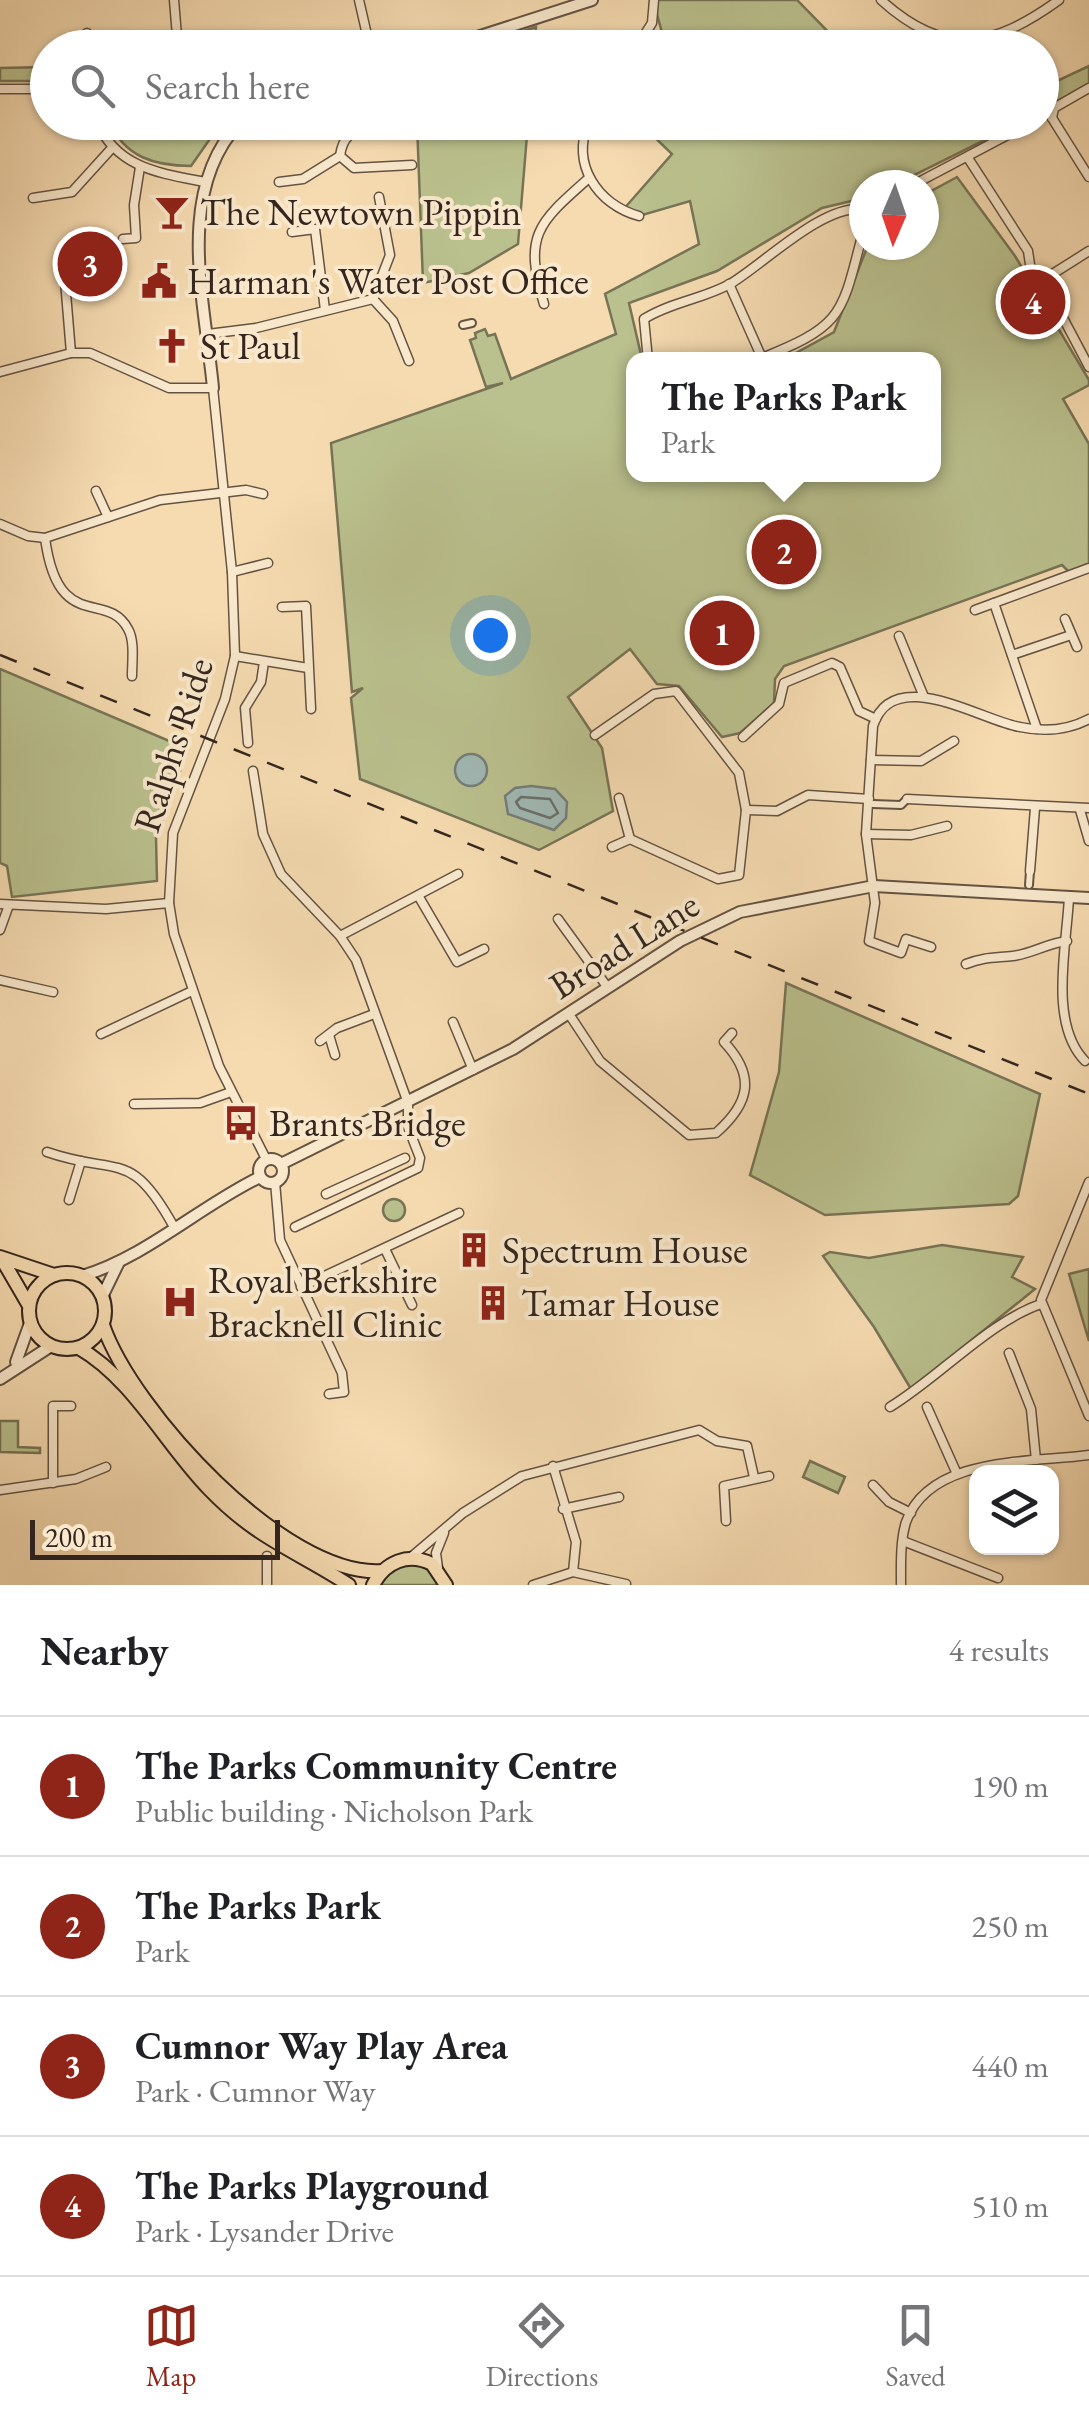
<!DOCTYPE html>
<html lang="en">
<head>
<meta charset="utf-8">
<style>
  :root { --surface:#fff; --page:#f2f2f2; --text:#202124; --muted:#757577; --line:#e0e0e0; --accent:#8f2418 }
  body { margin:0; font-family:"EB Garamond",serif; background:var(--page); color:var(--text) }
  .controls { position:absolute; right:30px; bottom:30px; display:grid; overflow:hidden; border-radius:20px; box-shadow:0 2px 8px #0004 }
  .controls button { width:90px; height:90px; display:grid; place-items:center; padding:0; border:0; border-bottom:2px solid var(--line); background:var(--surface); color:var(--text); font:50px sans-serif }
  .compass { position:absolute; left:849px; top:170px; width:90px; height:90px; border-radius:50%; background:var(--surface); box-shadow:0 2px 8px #0004; rotate:182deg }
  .scale { position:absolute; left:30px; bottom:25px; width:250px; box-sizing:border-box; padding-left:10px; border:5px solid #34261e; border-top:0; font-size:28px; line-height:35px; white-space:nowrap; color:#34261e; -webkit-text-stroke:8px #f9e8cc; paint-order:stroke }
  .you { position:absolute; left:490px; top:635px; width:35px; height:35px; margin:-25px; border:8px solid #fff; border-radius:50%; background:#1a73e8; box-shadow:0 0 0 15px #1a73e833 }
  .badge { display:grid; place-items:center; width:65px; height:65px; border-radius:50%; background:var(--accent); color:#fff; font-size:32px; font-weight:700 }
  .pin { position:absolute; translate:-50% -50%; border:5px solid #fff; box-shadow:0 2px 10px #0006 }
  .popup { position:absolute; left:626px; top:352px; width:315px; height:130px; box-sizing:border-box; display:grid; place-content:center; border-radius:20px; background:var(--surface); filter:drop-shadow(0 2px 8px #0005); font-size:32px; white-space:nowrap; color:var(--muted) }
  .popup b { font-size:38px; color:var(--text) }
  .popup::after { content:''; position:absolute; left:50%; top:100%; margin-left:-20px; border:20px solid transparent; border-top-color:var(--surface) }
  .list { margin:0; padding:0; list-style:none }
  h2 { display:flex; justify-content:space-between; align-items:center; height:130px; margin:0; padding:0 40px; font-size:42px }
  h2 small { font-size:32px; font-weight:400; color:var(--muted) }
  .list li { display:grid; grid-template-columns:65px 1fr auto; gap:30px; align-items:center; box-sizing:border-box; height:140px; padding:0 40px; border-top:2px solid var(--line) }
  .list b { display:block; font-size:38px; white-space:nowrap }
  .list p { margin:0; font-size:32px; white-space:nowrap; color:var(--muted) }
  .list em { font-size:32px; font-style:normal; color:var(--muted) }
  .icon { flex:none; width:55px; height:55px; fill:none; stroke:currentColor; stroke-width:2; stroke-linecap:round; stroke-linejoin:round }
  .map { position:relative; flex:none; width:1089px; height:1585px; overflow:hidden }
  .search { position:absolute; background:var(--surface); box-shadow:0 2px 8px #0004; left:30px; right:30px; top:30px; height:110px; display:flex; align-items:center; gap:25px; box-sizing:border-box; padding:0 35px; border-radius:55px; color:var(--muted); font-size:38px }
  .sheet { height:690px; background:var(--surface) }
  nav { display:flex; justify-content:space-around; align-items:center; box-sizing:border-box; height:140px; border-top:2px solid var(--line); background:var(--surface); font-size:28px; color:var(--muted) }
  nav a { display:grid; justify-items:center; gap:5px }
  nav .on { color:var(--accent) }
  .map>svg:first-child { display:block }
  .green { fill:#bac18e; stroke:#777456; stroke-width:2.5 }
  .water { fill:#a0b9b5; stroke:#757e79; stroke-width:2.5 }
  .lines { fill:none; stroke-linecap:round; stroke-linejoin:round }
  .shore { stroke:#6a706a; stroke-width:2.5 }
  .pedestrian-casing { stroke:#645343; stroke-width:10 }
  .minor-casing { stroke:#645343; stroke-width:11 }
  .tertiary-casing { stroke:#645343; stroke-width:14 }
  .primary-casing { stroke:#34261e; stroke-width:16 }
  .pedestrian { stroke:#f9e8cc; stroke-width:6 }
  .minor { stroke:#f9e8cc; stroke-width:8 }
  .tertiary { stroke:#f9e8cc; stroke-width:10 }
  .primary { stroke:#f6dbb1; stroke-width:12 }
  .rail { stroke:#34261e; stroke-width:2.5; stroke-dasharray:18 18; stroke-linecap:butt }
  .labels { text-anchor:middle; stroke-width:8; stroke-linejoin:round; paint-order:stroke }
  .poi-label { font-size:38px; fill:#34261e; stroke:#f9e8cc; text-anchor:start }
  .street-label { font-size:38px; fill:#34261e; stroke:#f9e8cc }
</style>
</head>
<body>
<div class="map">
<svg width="1089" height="1585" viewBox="0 0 1089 1585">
  <rect width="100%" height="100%" fill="#f6dbb1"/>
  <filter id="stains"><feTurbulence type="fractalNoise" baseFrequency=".002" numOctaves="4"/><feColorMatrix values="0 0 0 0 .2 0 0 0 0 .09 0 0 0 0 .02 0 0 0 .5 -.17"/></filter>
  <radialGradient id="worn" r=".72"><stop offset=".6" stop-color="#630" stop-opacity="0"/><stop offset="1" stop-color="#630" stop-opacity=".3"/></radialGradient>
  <g class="green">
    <polygon points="653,0 797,0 843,47 666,47"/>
    <polygon points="536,27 534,47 472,47"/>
    <polygon points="1089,66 1089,83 1042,110 1042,88"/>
    <polygon points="47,67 47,81 0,81 0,68"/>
    <path d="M110,123H205L214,133L191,166C155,166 125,157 110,123Z"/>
    <polygon points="417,123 528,123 518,244 469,273 423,283"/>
    <polygon points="640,123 1019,123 894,185 864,185 864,198 822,208 717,271 629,303 642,359 634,360 634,474 934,474 934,360 785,359 834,332 868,245 924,245 924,195 957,177 1015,256 1089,380 1089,385 1063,399 1089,444 1089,564 1069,572 1062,565 784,666 775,679 774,703 740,733 722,737 679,686 657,684 630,649 568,697 602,748 613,811 539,850 360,779 351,698 363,688 352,692 331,443 503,383 486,387 470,340 476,338 475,333 485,329 488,336 495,334 511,379 616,334 605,294 699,244 690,201 639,216 622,211 672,154"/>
    <polygon points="0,669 188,749 156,838 157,881 12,897 7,866 0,863"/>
    <polygon points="786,983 1040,1094 1018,1196 1009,1204 825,1215 750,1175 779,1072"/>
    <circle cx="394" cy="1210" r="11"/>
    <polygon points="942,1245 1023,1257 1012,1277 1035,1289 911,1389 874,1327 823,1256 830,1252 869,1258"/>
    <polygon points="1089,1269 1089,1341 1069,1274"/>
    <polygon points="0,1421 18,1421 18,1447 40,1448 40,1453 0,1452"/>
    <polygon points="810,1461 845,1477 838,1493 803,1477"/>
    <polygon points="407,1563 428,1568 438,1585 378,1585 387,1573"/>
  </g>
  <g class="water">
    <circle cx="471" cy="770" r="16"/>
    <polygon points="531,786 555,789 567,802 566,818 554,830 508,814 505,796 515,788"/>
  </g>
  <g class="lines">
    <polygon class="shore" points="521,797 550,799 558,813 550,818 520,808 516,802"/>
    <defs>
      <g id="pedestrian">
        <polyline points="463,325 472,323"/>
        <polyline points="873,804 901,805 907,799"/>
        <polyline points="1029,885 1030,871"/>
      </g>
      <g id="minor">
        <polyline points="174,0 178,48"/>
        <polyline points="359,0 370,48"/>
        <path d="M881,0C945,58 992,48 1059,0"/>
        <polyline points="87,48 87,33"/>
        <polyline points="636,48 652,23 654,0"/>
        <polyline points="0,89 48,89"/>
        <polyline points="1052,118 1089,177"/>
        <polyline points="1052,118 1054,108 1089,88"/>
        <path d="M97,122C117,168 159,173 205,182"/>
        <path d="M589,122C570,164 598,205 639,216"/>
        <polyline points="340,156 354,168 412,165"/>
        <path d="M340,156C343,133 355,131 375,122"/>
        <polyline points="968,158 1028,251 1031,271 1043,280"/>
        <polyline points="279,182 303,179 340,156"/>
        <polyline points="913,185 1032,122"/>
        <polyline points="33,198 72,192 111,149"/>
        <polyline points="292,232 315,229 325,310"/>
        <polyline points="123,239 136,238 134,205 140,167"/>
        <polyline points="1089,251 1043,280 1089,367"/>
        <polyline points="63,257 71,353"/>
        <polyline points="729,284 762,358"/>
        <polyline points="373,299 390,255 379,197"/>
        <path d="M544,304C523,235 538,223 589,178"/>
        <polyline points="208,334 256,328 373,299 393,321 409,361"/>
        <path d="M648,360L644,319C671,302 703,299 730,284C765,263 823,204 864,209"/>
        <path d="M757,360C845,325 841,317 864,228"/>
        <polyline points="0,372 71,353 90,353 169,388 213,388 232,572 235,656 225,699 173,833 169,903 174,934 219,1066 266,1159"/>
        <polyline points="96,491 108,517"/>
        <polyline points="0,524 28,536 45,538 160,500 246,490 263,494"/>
        <path d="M45,538C58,635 107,589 128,629C135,641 132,662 132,676"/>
        <polyline points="232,572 268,563"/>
        <polyline points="994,603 1037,729"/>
        <polyline points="282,607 306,606 311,709"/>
        <polyline points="975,610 1089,568"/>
        <polyline points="1065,619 1077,647"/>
        <polyline points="899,636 924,697"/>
        <polyline points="1012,655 1071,635"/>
        <polyline points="235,656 308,668"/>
        <polyline points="595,735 654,694 676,691 739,773 746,810 739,875 718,879 630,839 619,798"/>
        <polyline points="743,737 779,704 784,683 832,663 840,667 859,711 876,719"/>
        <polyline points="248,743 245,708 261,682 264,662"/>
        <polyline points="871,760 921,761 954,741"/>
        <polyline points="253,771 263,834 281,874 340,936 356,960 408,1103 408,1127 420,1158 418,1168 295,1227"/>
        <polyline points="907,799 1089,808"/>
        <polyline points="746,810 777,811 808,795 869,799"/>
        <polyline points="1080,810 1089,841"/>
        <polyline points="866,834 911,835 947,826"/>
        <polyline points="612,847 630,839"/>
        <polyline points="1030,871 1035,808"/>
        <polyline points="419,897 457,962 484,949"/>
        <path d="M1069,897C1067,945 1048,1023 1085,1061"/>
        <polyline points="0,904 106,909 169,903"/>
        <polyline points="558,919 608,988"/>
        <polyline points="0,930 9,905"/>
        <polyline points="340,936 458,874"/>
        <path d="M931,947L906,939L901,953L869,941L875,903L866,834L873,726C893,663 982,721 1020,727C1043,732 1068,730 1089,719"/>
        <path d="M966,964C984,957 994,958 1013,956C1031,954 1048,943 1067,941"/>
        <polyline points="0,980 53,992"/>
        <path d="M569,1014L600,1061L689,1135L716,1133C750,1103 756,1076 724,1042L732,1033"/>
        <polyline points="453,1022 473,1070"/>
        <polyline points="101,1034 192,991"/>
        <polyline points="329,1035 335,1055"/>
        <polyline points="320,1041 337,1028 374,1014"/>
        <polyline points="134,1104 200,1103 231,1092"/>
        <path d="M47,1152C119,1177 130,1147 174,1227"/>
        <polyline points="275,1182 280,1240 342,1373 344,1392 329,1394"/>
        <polyline points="1089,1182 1041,1300 1089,1416"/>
        <polyline points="326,1194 405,1158"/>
        <polyline points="69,1200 81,1161"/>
        <polyline points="385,1249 412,1305"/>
        <polyline points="301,1287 459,1213"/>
        <polyline points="1009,1353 1031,1409 1036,1460"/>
        <path d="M890,1407C938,1378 990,1321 1041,1304"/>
        <polyline points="927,1407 957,1474"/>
        <polyline points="553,1466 576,1542 573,1572"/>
        <polyline points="53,1483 53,1406 71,1406"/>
        <polyline points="873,1485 889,1502 911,1513"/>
        <polyline points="0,1490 76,1479 106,1467"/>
        <polyline points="563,1509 619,1497"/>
        <polyline points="726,1521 724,1486 769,1476"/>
        <polyline points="903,1541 998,1578"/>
        <polyline points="410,1558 463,1513 522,1476 699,1430 717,1441 747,1446 754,1477"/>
        <polyline points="438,1568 436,1553 444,1533"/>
        <polyline points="267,1585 267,1556"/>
        <polyline points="533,1585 573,1572 626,1584"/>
        <path d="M901,1585C901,1566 900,1541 906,1522C930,1455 1033,1463 1089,1455"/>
      </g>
      <g id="tertiary">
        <polyline points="443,48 592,0"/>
        <path d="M213,388C205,302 174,192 240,122"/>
        <circle cx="271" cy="1171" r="12"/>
        <polyline points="281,1164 513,1049 680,941 740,912 874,886 1089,898"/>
        <path d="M82,1276C146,1257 200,1206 260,1177"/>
        <polyline points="102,1297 118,1264"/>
        <polyline points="16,1362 30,1323"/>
        <polyline points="0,1379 51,1346"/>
      </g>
      <g id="primary">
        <polyline points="0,1257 54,1275"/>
        <polyline points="3,1261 28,1304"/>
        <circle cx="67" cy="1311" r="38"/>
        <path d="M103,1325C132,1410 285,1578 382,1571"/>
        <path d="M79,1348C133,1379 166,1445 209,1489C257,1539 295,1550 349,1585"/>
        <path d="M373,1585C385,1562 408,1552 432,1564L446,1585"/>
      </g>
    </defs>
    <use href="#pedestrian" class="pedestrian-casing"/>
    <use href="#minor" class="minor-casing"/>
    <use href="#tertiary" class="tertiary-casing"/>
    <use href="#primary" class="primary-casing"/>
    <use href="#pedestrian" class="pedestrian"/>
    <use href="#minor" class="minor"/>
    <use href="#tertiary" class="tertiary"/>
    <use href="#primary" class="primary"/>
    <polyline class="rail" points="0,655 1089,1094"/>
  </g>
  <defs>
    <symbol id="bar-bare" viewBox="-9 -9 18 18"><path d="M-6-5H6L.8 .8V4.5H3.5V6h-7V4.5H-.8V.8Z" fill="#8f2418" stroke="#f9e8cc" stroke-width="2.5" paint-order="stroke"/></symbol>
    <symbol id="civic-bare" viewBox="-9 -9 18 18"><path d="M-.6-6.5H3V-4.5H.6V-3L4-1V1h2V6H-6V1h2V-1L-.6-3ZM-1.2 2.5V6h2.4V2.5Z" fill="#8f2418" stroke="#f9e8cc" stroke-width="2.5" paint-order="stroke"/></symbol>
    <symbol id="church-bare" viewBox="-9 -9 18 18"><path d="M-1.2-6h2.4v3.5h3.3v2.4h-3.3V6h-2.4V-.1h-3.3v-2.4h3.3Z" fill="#8f2418" stroke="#f9e8cc" stroke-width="2.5" paint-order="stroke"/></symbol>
    <symbol id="bus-bare" viewBox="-9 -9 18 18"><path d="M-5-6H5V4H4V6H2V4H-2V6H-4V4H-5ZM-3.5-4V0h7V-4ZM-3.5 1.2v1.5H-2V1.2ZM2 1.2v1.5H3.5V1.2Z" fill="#8f2418" stroke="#f9e8cc" stroke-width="2.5" paint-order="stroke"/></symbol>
    <symbol id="building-bare" viewBox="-9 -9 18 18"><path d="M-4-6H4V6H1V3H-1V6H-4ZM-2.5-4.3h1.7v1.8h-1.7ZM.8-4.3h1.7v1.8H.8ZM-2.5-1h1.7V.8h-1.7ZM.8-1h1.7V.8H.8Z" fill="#8f2418" stroke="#f9e8cc" stroke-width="2.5" paint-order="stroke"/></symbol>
    <symbol id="hospital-bare" viewBox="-9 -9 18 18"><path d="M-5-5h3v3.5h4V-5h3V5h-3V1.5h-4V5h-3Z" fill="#8f2418" stroke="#f9e8cc" stroke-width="2.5" paint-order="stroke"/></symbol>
  </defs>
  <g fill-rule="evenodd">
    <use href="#bar-bare" x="147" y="187" width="50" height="50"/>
    <use href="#civic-bare" x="134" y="256" width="50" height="50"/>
    <use href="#church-bare" x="147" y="321" width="50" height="50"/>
    <use href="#bus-bare" x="216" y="1098" width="50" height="50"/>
    <use href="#building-bare" x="449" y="1225" width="50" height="50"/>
    <use href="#hospital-bare" x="155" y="1277" width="50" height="50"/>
    <use href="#building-bare" x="468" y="1278" width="50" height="50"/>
  </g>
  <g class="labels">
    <g class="poi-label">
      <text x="200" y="225">The Newtown Pippin</text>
      <text x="187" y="294">Harman's Water Post Office</text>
      <text x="200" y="359">St Paul</text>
      <text x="269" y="1136">Brants Bridge</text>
      <text x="502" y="1263">Spectrum House</text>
      <text x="208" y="1293">Royal Berkshire<tspan x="208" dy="44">Bracknell Clinic</tspan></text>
      <text x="521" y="1316">Tamar House</text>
    </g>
    <g class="street-label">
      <text transform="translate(173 745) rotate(-72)" y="13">Ralphs Ride</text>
      <text transform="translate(624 945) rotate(-32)" y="13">Broad Lane</text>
    </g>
  </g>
  <rect width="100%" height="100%" filter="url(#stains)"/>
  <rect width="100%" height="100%" fill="url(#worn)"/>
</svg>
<div class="controls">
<button><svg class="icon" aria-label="layers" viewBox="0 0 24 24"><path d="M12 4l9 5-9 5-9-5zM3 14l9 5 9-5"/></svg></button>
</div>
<svg class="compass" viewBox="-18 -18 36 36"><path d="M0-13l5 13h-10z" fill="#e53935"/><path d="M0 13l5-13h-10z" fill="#757577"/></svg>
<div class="scale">200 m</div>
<div class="you"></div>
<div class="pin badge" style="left:722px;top:633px">1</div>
<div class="pin badge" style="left:784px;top:552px">2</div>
<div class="popup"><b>The Parks Park</b>Park</div>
<div class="pin badge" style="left:90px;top:264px">3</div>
<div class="pin badge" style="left:1033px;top:302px">4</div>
<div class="search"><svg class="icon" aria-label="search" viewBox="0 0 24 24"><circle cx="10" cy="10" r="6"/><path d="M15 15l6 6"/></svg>Search here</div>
</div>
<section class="sheet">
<h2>Nearby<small>4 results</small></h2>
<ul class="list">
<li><span class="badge">1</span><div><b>The Parks Community Centre</b><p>Public building · Nicholson Park</p></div><em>190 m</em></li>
<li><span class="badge">2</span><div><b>The Parks Park</b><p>Park</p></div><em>250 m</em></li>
<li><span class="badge">3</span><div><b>Cumnor Way Play Area</b><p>Park · Cumnor Way</p></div><em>440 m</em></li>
<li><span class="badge">4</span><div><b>The Parks Playground</b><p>Park · Lysander Drive</p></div><em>510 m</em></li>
</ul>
</section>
<nav>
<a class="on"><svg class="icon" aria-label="map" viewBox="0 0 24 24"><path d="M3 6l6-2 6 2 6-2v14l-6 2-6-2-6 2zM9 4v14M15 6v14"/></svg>Map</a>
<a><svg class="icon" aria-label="directions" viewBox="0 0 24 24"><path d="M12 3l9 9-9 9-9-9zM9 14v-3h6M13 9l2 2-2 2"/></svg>Directions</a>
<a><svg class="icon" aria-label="saved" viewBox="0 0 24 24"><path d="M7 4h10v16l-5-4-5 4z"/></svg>Saved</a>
</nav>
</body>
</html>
